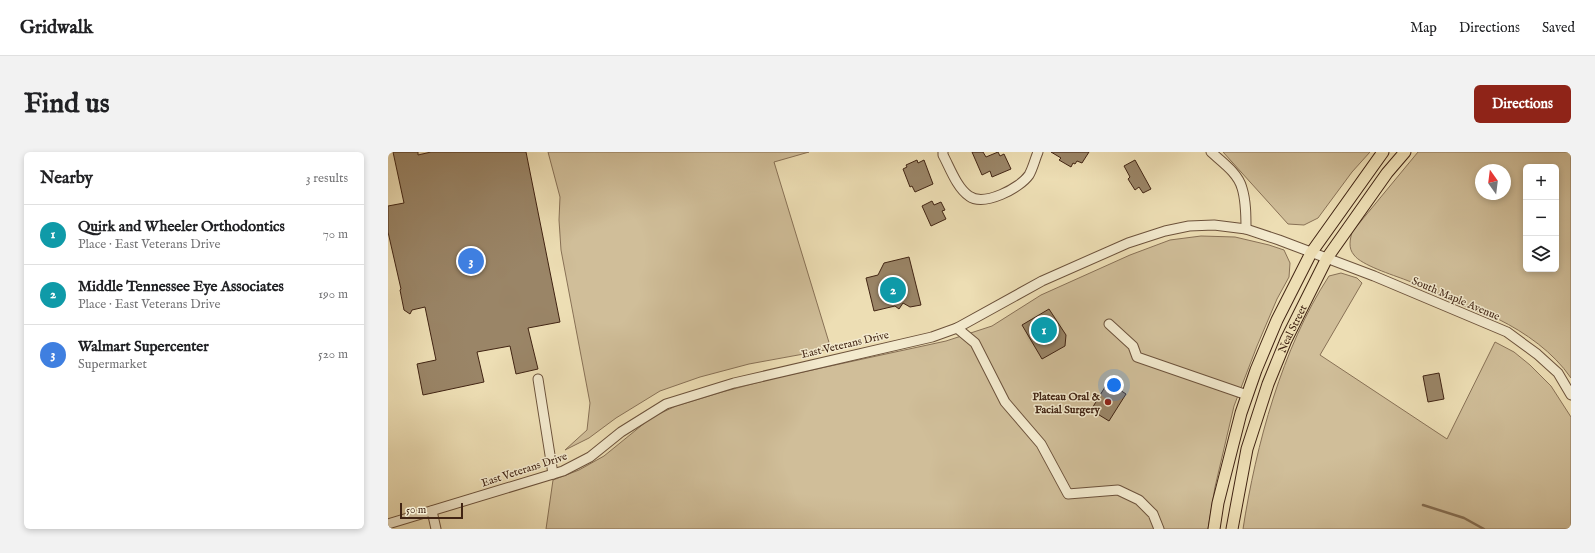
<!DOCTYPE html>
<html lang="en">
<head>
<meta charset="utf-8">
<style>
  :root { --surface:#fff; --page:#f2f2f2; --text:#202124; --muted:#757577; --line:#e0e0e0; --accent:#8f2418 }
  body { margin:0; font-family:"IM FELL English",serif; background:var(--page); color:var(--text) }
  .controls { position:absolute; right:12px; top:12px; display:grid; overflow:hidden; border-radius:6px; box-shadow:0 2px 6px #0003 }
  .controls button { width:36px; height:36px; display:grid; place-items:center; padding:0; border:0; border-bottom:1px solid var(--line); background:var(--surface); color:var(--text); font:20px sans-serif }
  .compass { position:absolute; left:1087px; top:12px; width:36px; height:36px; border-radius:50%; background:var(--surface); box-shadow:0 2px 6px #0003; rotate:346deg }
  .scale { position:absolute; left:12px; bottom:10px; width:63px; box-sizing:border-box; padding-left:4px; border:2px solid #412413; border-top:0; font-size:11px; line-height:14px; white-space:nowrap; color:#412413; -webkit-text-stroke:3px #f3eace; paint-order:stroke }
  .you { position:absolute; left:726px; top:233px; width:14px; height:14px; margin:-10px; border:3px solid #fff; border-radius:50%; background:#1a73e8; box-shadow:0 0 0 6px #1a73e833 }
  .badge { display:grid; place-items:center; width:26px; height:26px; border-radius:50%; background:var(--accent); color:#fff; font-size:13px; font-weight:700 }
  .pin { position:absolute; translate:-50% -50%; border:2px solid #fff; box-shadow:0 1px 4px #0006 }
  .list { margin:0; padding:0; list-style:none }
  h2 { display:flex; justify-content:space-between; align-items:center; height:52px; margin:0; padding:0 16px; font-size:17px }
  h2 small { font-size:13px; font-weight:400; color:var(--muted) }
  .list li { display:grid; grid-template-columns:26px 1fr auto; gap:12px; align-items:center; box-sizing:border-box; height:60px; padding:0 16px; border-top:1px solid var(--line) }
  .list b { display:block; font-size:15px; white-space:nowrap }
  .list p { margin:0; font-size:13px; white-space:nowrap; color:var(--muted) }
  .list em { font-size:13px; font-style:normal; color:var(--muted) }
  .icon { flex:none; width:22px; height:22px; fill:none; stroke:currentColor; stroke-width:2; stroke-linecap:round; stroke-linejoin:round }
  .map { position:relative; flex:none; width:1183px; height:377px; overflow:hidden; border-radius:6px }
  header { display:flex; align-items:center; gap:24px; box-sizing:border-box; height:56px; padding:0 20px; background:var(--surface); border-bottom:1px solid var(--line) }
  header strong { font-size:19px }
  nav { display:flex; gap:22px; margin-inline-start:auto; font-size:14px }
  .intro { display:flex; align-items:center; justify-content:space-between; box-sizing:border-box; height:96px; padding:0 24px }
  h1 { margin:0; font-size:28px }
  .button { padding:10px 18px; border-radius:6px; background:var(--accent); color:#fff; font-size:14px; font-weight:700 }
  main { display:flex; gap:24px; padding:0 24px }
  aside { flex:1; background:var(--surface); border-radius:6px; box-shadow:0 2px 6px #0003 }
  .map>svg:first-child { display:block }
  .green { fill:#d0be99; stroke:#887156; fill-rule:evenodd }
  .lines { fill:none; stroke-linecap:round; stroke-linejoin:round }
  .stream { stroke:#856e53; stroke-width:2.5 }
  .building { fill:#9a8567; stroke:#412413 }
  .minor-casing { stroke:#6c523b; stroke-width:11 }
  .major-casing { stroke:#412413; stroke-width:13 }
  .minor { stroke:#f3eace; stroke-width:9 }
  .major { stroke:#eddeb4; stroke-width:11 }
  .poi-dot { fill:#8f2418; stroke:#f3eace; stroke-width:1.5 }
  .labels { text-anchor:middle; stroke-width:3; stroke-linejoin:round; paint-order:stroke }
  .street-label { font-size:11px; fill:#412413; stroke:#f3eace }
  .poi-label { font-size:11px; font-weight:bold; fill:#412413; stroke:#f3eace; text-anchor:end }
</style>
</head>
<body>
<header>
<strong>Gridwalk</strong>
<nav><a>Map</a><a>Directions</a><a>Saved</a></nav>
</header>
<div class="intro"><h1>Find us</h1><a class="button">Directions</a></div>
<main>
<aside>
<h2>Nearby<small>3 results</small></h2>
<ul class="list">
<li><span class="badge" style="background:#0f9aa8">1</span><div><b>Quirk and Wheeler Orthodontics</b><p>Place · East Veterans Drive</p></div><em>70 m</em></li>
<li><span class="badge" style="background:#0f9aa8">2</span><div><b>Middle Tennessee Eye Associates</b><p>Place · East Veterans Drive</p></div><em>190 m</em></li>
<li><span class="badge" style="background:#3f7fe0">3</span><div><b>Walmart Supercenter</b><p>Supermarket</p></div><em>520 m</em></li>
</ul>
</aside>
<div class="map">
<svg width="1183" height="377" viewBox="0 0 1183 377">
  <rect width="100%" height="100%" fill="#eddeb4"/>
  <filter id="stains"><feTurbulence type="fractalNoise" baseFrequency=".005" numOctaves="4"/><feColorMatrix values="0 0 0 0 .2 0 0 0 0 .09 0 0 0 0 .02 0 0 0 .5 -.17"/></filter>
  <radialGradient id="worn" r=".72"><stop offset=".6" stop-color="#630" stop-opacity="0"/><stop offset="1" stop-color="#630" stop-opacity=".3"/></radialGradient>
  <g class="green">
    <polygon points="160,0 421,0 386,10 443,197 361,212 312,225 272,239 228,266 201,286 177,298 199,278 202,251 173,98 171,68 172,45"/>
    <polygon points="835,0 982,0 964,20 930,66 916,73 900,72"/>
    <path d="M1030,0H1183V226C1165,200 1138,181 1110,167C1099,162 1087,159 1076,154C1057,145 1038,135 1018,128C1005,123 973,113 966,103C960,96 962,88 964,80ZM1138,15H1168V117H1138ZM1093,18H1117V42H1093Z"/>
    <polygon points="813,84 847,85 881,93 896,98 902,111 901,125 889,147 869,194 846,254 827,335 820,377 158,377 165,328 191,318 216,304 264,265 288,254 334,240 387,226 558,189 604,174 653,143 742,103 782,88"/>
    <path d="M953,121L969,126L974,131L932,203L1059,287L1107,190L1126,200L1142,213L1163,234L1183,265V377H855C868,293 894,196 941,124Z"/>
  </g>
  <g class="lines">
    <polyline class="stream" points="1035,353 1076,366 1096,377"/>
  </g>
  <g class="building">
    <polygon points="5,0 30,0 30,3 43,0 138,0 172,170 140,176 150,217 128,222 122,194 89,200 96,230 35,243 29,212 48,208 37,155 24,158 22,162 16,158 12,138 13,137 0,80 0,54 16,51"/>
    <polygon points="584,0 595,0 598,5 610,0 612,4 616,2 623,17 604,25 602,19 594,23"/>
    <polygon points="663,0 701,0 694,11 689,9 687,12 685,11 683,15 671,8 673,6"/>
    <polygon points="529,8 530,11 536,8 545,32 527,40 524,34 522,35 515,17 519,15 518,13"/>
    <polygon points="747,8 763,37 755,41 751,35 747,38 740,27 742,25 736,14"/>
    <polygon points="544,49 546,53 553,50 557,58 554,59 558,67 543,74 534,54"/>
    <polygon points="521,105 533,153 522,155 515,151 511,157 507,154 486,159 478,126 490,123 496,111"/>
    <polygon points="661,157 678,183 677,194 654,207 634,173"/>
    <polygon points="1051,221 1056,247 1040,250 1035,224"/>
    <polygon points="720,230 738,242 721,269 703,258"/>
  </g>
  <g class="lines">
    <defs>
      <g id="minor">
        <path d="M555,0V3C562,16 569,36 581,44C596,55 632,36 641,23C645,16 647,7 650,0"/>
        <path d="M823,0C834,10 850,21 854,36C858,49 858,63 858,77"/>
        <polyline points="721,172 745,194 749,205 859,243"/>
        <polyline points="569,176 587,191 617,250 653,292 680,342 730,338 751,348 765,362 771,377"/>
        <polyline points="150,227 165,322"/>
        <polyline points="44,359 48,377"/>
        <polyline points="0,372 175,319 202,305 233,280 278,252 346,231 544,185 569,176 654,129 740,91 777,79 801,74 826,73 858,77 891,88 986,124 1119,180 1149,202 1170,221 1183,243"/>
      </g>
      <g id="major">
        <polyline points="826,377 830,351 853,261 868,218 889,168 923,101 995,0"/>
        <path id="s1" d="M844,377L859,297L880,232L898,188L939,106L999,21L1017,0"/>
      </g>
    </defs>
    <use href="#minor" class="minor-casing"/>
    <use href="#major" class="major-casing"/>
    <use href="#minor" class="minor"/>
    <use href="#major" class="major"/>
  </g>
  <circle class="poi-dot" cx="720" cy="250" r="4"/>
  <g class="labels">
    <g class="street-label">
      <text transform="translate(1068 146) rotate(23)" y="4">South Maple Avenue</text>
      <text dy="4" stroke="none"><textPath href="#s1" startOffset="210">Neal Street</textPath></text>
      <text transform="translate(457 192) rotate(-13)" y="4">East Veterans Drive</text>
      <text transform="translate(136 317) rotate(-18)" y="4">East Veterans Drive</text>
    </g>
    <g class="poi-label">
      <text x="712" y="248">Plateau Oral &amp;<tspan x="712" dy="13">Facial Surgery</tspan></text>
    </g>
  </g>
  <rect width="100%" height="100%" filter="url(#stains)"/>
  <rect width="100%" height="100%" fill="url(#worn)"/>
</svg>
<div class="controls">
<button>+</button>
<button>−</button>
<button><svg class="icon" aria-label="layers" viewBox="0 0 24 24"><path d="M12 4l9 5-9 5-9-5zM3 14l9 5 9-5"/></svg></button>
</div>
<svg class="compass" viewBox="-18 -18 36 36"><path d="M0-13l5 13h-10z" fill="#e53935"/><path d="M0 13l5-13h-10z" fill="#757577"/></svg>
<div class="scale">50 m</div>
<div class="you"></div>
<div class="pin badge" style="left:656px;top:178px;background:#0f9aa8">1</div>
<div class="pin badge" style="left:505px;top:138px;background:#0f9aa8">2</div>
<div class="pin badge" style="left:83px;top:109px;background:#3f7fe0">3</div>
</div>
</main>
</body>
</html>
